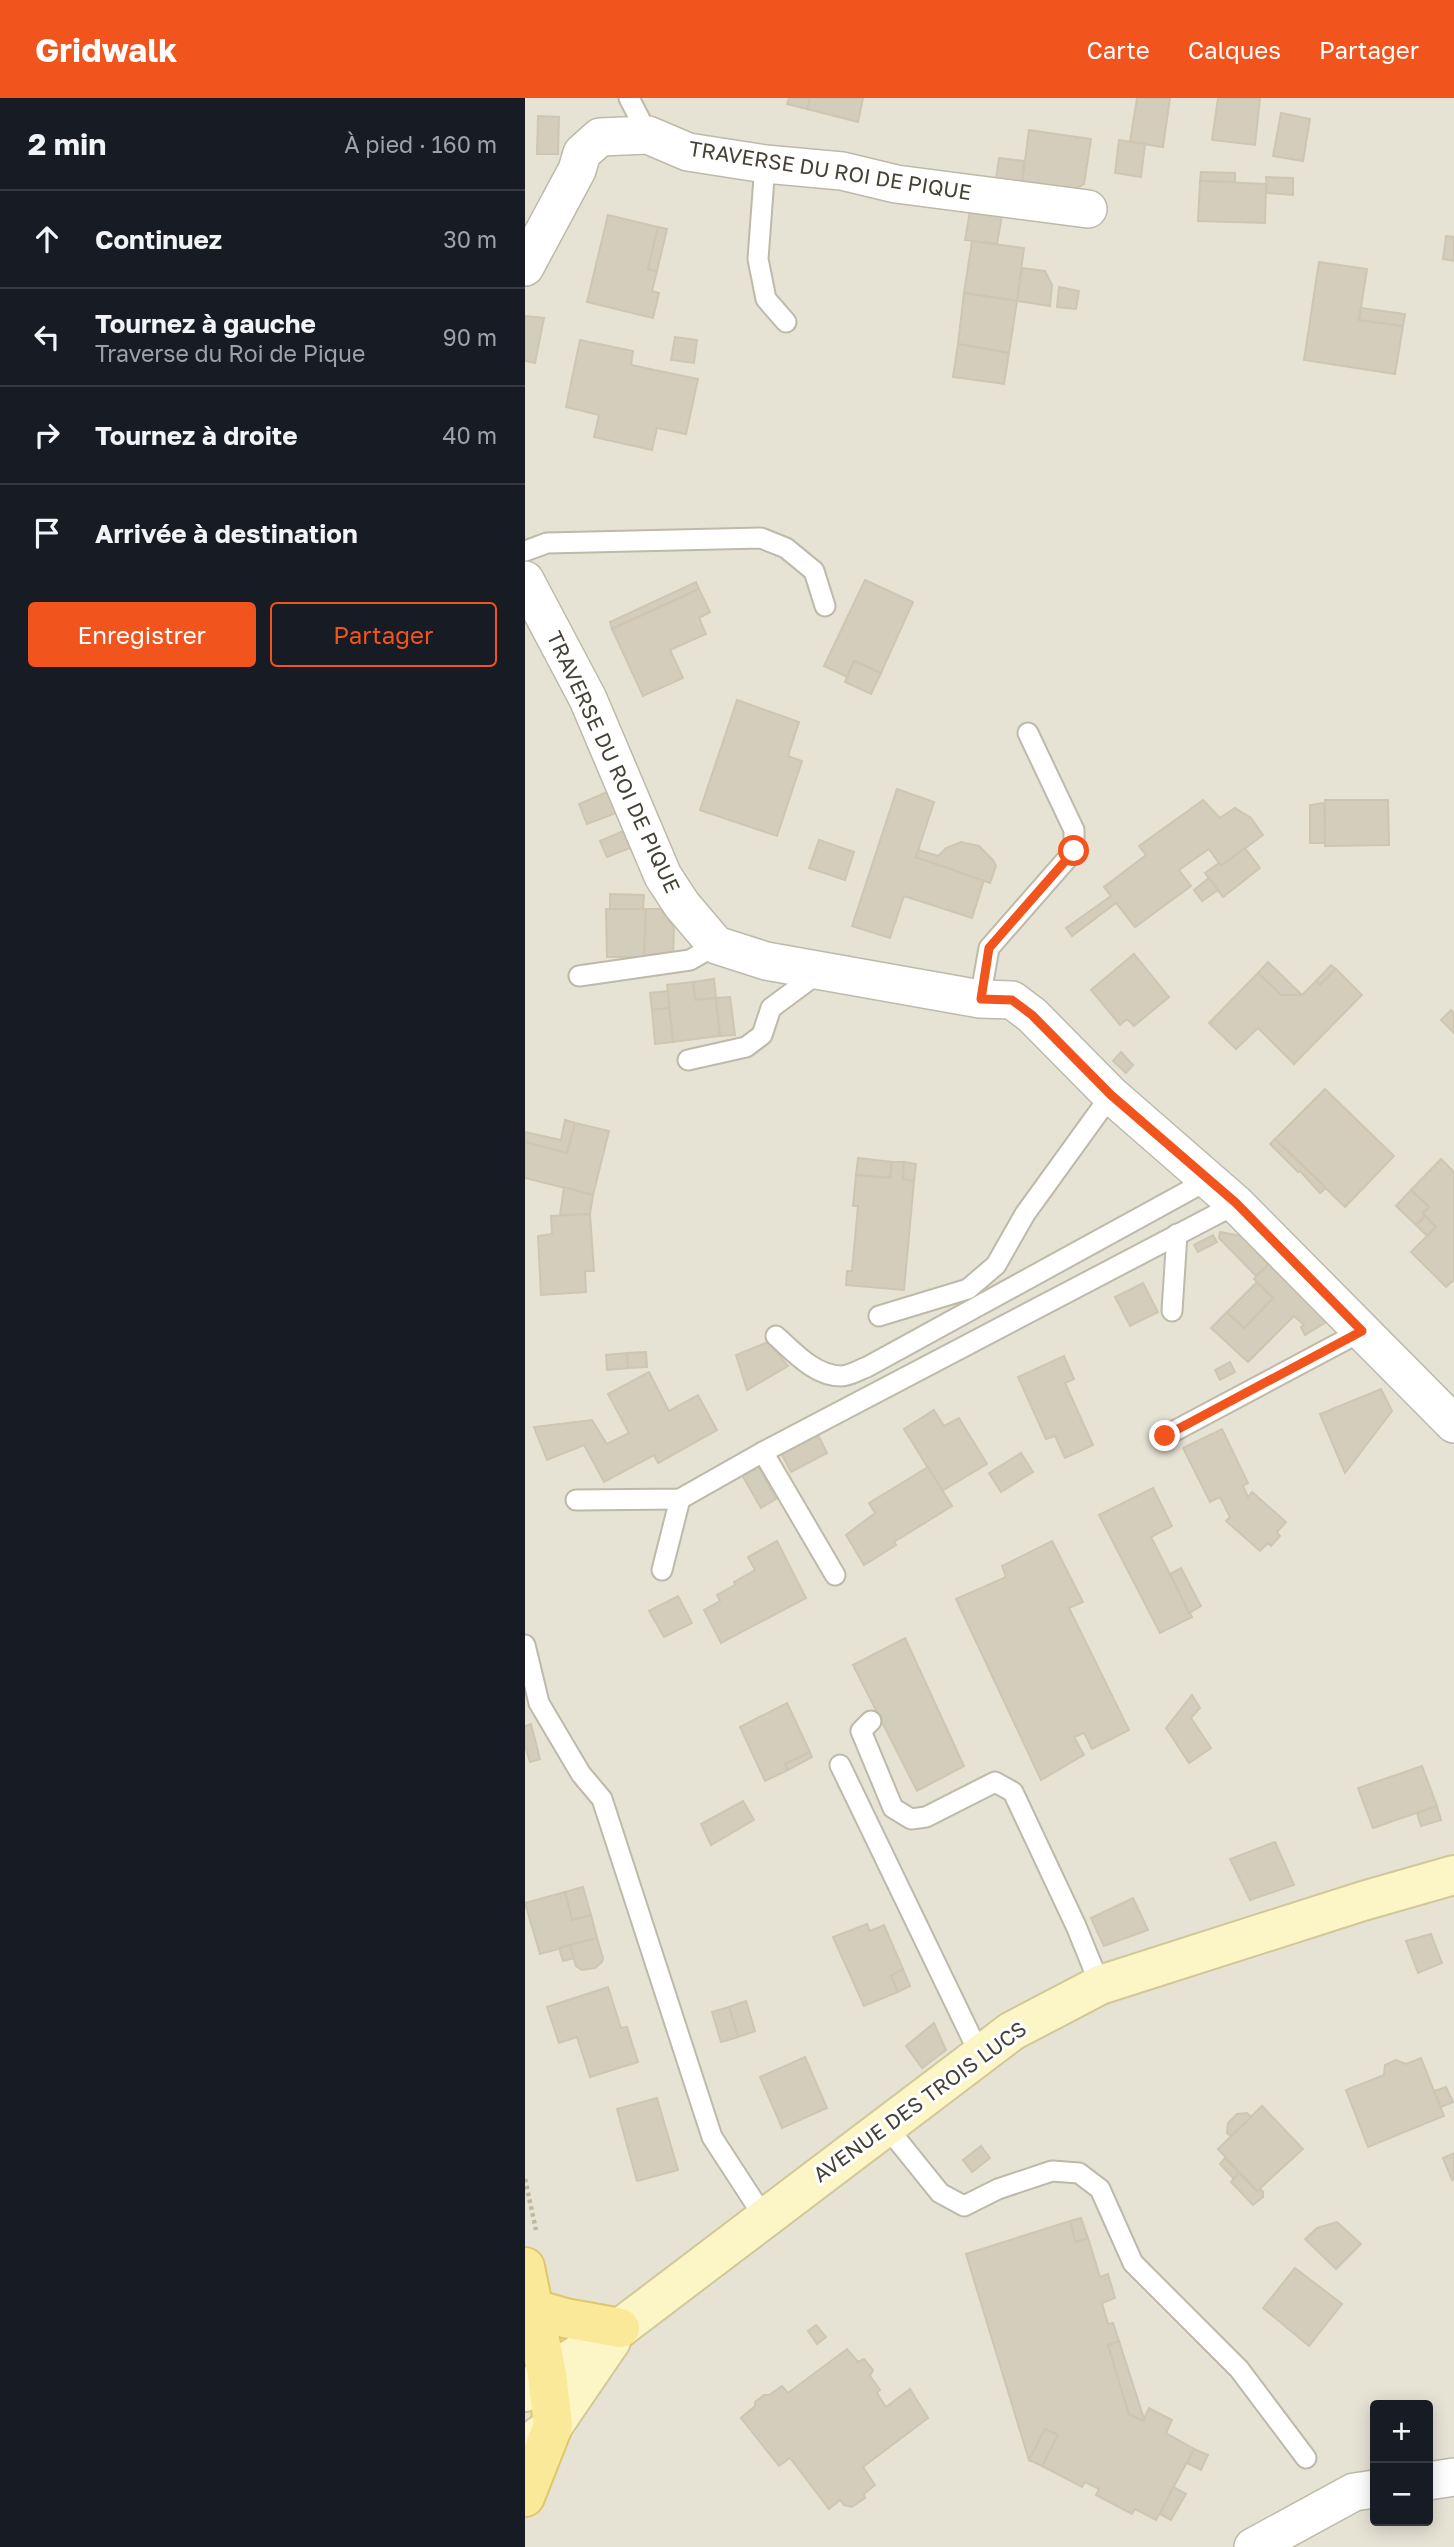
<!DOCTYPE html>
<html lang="fr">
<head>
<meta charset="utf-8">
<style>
  :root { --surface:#171b24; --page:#242831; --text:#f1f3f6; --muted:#9ea1a6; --line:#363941; --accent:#f2541e }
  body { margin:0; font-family:"Golos Text",sans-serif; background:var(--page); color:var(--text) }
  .controls { position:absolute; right:21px; bottom:21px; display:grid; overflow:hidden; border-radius:7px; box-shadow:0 4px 18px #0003 }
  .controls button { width:63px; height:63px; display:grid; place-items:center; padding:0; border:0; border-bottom:2px solid var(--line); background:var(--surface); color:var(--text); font:35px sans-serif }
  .stop { position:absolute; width:21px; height:21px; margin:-16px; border:5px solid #f2541e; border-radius:50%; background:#fff }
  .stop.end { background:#f2541e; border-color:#fff; box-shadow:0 2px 7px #0008 }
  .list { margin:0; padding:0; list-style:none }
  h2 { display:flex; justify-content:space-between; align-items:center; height:91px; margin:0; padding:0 28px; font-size:30px }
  h2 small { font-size:23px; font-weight:400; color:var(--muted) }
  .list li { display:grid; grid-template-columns:46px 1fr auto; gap:21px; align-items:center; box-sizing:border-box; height:98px; padding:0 28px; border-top:2px solid var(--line) }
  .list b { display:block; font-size:26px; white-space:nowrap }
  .list p { margin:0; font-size:23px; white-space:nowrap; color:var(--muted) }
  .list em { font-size:23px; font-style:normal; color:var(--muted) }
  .actions { display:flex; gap:14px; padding:21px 28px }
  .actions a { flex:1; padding:16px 0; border:2px solid var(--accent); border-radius:7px; text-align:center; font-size:24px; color:var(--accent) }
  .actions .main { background:var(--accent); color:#fff }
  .icon { flex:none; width:38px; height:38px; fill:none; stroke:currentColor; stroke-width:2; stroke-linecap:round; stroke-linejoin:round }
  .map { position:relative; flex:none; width:929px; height:2449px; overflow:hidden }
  header { display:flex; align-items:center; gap:42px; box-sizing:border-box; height:98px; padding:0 35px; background:var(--accent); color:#fff }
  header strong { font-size:33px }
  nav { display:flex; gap:38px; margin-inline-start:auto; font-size:24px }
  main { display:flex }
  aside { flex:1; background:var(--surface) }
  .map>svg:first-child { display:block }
  .residential { fill:#e6e3d5; fill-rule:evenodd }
  .building { fill:#d4cdbc; stroke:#cec6b0; stroke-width:2 }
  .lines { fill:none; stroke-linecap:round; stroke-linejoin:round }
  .lane-casing { stroke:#beb9a9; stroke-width:23 }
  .street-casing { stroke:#beb9a9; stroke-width:40 }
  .secondary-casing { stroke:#d1c798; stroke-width:42 }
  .primary-casing { stroke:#dfc868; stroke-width:42 }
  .path { stroke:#bfb69b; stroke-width:4.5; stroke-dasharray:3.5 3.5; stroke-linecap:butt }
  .lane { stroke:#fff; stroke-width:19 }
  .street { stroke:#fff; stroke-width:37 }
  .secondary { stroke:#fcf5c6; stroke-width:38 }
  .primary { stroke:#fae998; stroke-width:38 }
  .route { stroke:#f2541e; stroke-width:9 }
  .labels { text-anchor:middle; stroke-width:6; stroke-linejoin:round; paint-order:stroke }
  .street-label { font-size:21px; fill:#454136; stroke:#fff }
</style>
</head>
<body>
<header>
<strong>Gridwalk</strong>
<nav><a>Carte</a><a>Calques</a><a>Partager</a></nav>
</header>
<main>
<aside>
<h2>2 min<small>À pied · 160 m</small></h2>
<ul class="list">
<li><svg class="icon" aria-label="ahead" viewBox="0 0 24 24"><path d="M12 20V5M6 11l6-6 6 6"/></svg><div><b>Continuez</b></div><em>30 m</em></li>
<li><svg class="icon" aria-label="left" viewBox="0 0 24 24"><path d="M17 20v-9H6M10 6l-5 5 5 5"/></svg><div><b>Tournez à gauche</b><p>Traverse du Roi de Pique</p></div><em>90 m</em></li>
<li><svg class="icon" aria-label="right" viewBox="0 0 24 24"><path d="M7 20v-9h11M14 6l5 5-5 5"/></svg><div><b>Tournez à droite</b></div><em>40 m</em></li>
<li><svg class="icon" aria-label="arrive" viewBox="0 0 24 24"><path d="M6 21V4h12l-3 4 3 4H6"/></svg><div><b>Arrivée à destination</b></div></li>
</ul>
<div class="actions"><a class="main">Enregistrer</a><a>Partager</a></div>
</aside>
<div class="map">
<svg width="929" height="2449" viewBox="0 0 929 2449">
  <rect width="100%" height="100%" fill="#f2f0e6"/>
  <path class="residential" d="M0,0H929V2449H0ZM850,2307H903V2423H850Z"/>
  <g class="building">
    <polygon points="264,0 285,0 282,11 262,6"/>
    <polygon points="285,0 338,0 333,24 282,11"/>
    <polygon points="612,0 645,0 638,49 605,44"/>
    <polygon points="693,0 735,0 730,47 687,42"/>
    <polygon points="756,15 785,21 778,63 748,58"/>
    <polygon points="13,18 34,19 33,56 12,56"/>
    <polygon points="504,32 566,41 559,86 550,91 497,85"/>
    <polygon points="594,42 620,46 616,79 590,75"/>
    <polygon points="474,60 499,63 497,85 471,81"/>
    <polygon points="676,74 710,75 710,84 675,83"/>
    <polygon points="741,79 768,80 768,97 742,95"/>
    <polygon points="675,83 741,86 740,125 673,123"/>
    <polygon points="445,113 477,117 472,146 440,142"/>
    <polygon points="83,117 133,129 123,171 132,173 127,193 134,195 128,220 62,204"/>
    <polygon points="133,129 142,131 132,173 123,171"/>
    <polygon points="921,138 929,139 929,163 918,161"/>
    <polygon points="447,143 499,150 492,203 439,195"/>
    <polygon points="794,164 842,171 834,222 878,228 870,276 779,262"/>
    <polygon points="497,170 520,173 527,187 525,208 492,203"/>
    <polygon points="534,189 554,193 551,211 532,209"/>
    <polygon points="439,195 492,203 484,255 433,246"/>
    <polygon points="836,210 880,216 878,228 834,222"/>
    <polygon points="0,218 19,220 10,265 0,263"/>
    <polygon points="150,239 172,242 169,265 146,262"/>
    <polygon points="55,242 108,253 106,267 173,281 161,336 132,330 127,352 69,339 74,317 41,309"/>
    <polygon points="433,246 484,255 479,286 428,279"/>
    <polygon points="340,482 388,504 356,575 329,563 322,579 299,568"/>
    <polygon points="171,484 174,491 87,531 85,524"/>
    <polygon points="174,491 185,514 174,520 181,536 145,552 158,580 118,598 87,531"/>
    <polygon points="329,563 356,575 346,596 320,584"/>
    <polygon points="212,602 274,624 263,658 277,663 252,738 175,712"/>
    <polygon points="372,691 409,704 391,759 459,782 447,820 379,798 365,840 327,828"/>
    <polygon points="82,694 91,715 62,726 54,706"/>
    <polygon points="678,702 695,720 710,710 726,720 738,737 696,768 684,751 654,772 666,788 610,829 591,805 547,838 541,830 586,798 579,789 621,757 614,748"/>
    <polygon points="800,702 863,702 864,747 800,748"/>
    <polygon points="799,705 800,745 785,745 785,707"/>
    <polygon points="98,733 105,750 82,759 75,743"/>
    <polygon points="294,742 329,754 320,782 284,770"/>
    <polygon points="436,744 454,748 468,762 471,768 465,785 391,759 393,752 413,758 421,750"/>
    <polygon points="720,750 735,770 698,799 680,775 694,765 696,768"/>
    <polygon points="684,780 693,792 677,803 669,792"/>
    <polygon points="85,796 119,797 118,811 85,811"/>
    <polygon points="81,811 121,811 119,859 82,859"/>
    <polygon points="121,811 136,811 149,830 148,859 119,859"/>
    <polygon points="609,856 644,899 609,928 602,921 595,927 566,892"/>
    <polygon points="743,864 777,897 756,897 733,875"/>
    <polygon points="806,867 811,871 795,887 791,883"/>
    <polygon points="811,871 837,897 769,966 733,930 711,951 684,925 733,875 756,897 777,897 791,883 795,887"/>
    <polygon points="189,881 191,900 170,902 168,884"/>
    <polygon points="168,884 170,902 191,900 195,938 148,944 142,887"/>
    <polygon points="143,893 144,910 127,912 125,895"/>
    <polygon points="205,899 210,937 195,938 191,900"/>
    <polygon points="144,910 148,944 130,946 127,912"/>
    <polygon points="926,912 929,915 929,935 916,922"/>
    <polygon points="596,954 608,967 601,975 588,963"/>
    <polygon points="800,991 869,1058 820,1109 750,1041"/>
    <polygon points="40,1022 50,1025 42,1055 0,1044 0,1034 36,1042"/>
    <polygon points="50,1025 84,1033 68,1097 0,1080 0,1044 42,1055"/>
    <polygon points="750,1041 801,1090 795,1095 775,1073 773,1074 745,1046"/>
    <polygon points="333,1060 367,1064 365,1080 331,1077"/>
    <polygon points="916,1061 929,1074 929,1182 921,1189 886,1154 911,1129 898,1115 904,1109 886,1092"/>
    <polygon points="367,1064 379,1064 378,1081 389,1083 379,1192 321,1187 322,1173 327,1173 333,1108 328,1108 331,1077 365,1080"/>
    <polygon points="379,1064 391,1066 389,1083 378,1081"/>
    <polygon points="39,1089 68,1097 65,1116 35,1117"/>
    <polygon points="886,1092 904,1109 898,1115 900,1118 891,1127 871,1108"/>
    <polygon points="65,1116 69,1173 60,1173 61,1194 16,1197 13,1138 27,1136 26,1118"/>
    <polygon points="900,1118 911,1129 902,1138 891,1127"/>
    <polygon points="695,1134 722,1139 747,1163 731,1178 694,1140"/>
    <polygon points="688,1137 692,1144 673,1154 669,1147"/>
    <polygon points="747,1163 806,1221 780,1237 776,1229 779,1227 769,1218 723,1264 686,1230 702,1214 719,1230 748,1200 729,1181"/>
    <polygon points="732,1184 748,1200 719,1230 702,1214"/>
    <polygon points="618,1185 633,1214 605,1228 590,1199"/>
    <polygon points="243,1244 263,1268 222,1292 211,1257"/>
    <polygon points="121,1254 122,1269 103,1270 102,1255"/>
    <polygon points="102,1255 103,1270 82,1272 81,1257"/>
    <polygon points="539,1258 549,1281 540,1285 568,1347 540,1360 530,1338 521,1341 493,1279"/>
    <polygon points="705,1264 710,1274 695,1282 690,1272"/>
    <polygon points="124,1274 144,1313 173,1297 192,1332 133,1365 129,1357 79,1384 59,1347 22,1362 9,1329 67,1322 82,1346 104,1335 83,1296"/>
    <polygon points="856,1291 867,1313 820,1375 795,1316"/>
    <polygon points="409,1312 419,1328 434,1320 462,1366 417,1393 379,1331"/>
    <polygon points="697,1331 723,1385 718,1388 723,1399 727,1394 761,1424 752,1434 755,1438 746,1448 743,1445 735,1453 701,1423 705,1419 695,1399 685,1404 658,1350"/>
    <polygon points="293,1337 302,1355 266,1374 256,1355"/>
    <polygon points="496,1355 508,1374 476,1394 464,1375"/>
    <polygon points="233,1368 251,1401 236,1410 217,1377"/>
    <polygon points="403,1369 427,1408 369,1444 371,1447 339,1467 321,1437 350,1415 344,1405"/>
    <polygon points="628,1390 647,1428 626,1439 667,1519 635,1535 574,1417"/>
    <polygon points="252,1443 281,1500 196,1545 179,1512 195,1503 192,1497 210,1487 209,1484 230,1472 223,1459"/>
    <polygon points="527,1443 558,1504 544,1510 604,1632 567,1651 559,1635 549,1639 559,1657 516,1682 431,1501 481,1479 477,1468"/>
    <polygon points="656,1470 676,1508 664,1515 645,1476"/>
    <polygon points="153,1498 167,1525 139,1539 124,1513"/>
    <polygon points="380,1540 439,1668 392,1693 328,1567"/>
    <polygon points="667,1597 675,1610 666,1620 686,1650 664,1665 641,1630"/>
    <polygon points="262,1605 285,1654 260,1666 263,1672 240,1683 215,1629"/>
    <polygon points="6,1626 15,1661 5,1664 0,1648 0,1628"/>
    <polygon points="285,1654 287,1659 263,1672 260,1666"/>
    <polygon points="897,1668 912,1708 848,1730 833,1690"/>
    <polygon points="218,1703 229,1722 186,1747 176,1726"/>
    <polygon points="912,1708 916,1722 896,1728 892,1715"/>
    <polygon points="750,1744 769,1787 725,1802 705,1761"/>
    <polygon points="58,1789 66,1817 47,1822 40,1794"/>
    <polygon points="40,1794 47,1822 66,1817 72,1840 15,1856 0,1805"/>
    <polygon points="608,1800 623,1832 579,1848 566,1820"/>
    <polygon points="342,1826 345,1833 359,1827 378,1871 366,1878 373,1894 339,1908 308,1839"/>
    <polygon points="906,1836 917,1865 893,1875 881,1843"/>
    <polygon points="72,1840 78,1860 77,1864 70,1870 57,1872 51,1868 45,1847"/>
    <polygon points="45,1847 49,1860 38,1863 34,1850"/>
    <polygon points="378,1871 385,1888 373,1894 366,1878"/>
    <polygon points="83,1889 96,1930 102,1929 113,1964 65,1979 52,1939 34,1945 22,1909"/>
    <polygon points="221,1903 230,1933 213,1939 204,1909"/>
    <polygon points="204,1909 213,1939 196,1944 187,1914"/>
    <polygon points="409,1925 421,1952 397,1970 381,1948"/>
    <polygon points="280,1959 302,2010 257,2030 235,1979"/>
    <polygon points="896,1960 919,2018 843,2049 821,1992 859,1977 860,1967 871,1962 881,1966"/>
    <polygon points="921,1989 928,2004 916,2009 909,1993"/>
    <polygon points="132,2000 153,2072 112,2083 92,2011"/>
    <polygon points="737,2008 778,2051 732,2093 693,2051"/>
    <polygon points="722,2015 726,2019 706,2038 702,2035 703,2025 712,2016"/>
    <polygon points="456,2048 465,2060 447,2074 438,2062"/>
    <polygon points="929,2055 929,2081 927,2082 918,2060"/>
    <polygon points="700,2060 714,2075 709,2081 695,2066"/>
    <polygon points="714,2075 732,2093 735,2091 738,2094 738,2099 728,2107 706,2084"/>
    <polygon points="556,2120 563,2140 550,2144 545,2123"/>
    <polygon points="545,2123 550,2144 563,2140 575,2179 583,2176 590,2200 577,2205 583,2226 588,2225 594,2243 583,2247 604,2316 618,2323 624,2310 647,2322 641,2335 669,2351 631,2422 610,2411 607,2416 571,2397 574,2391 560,2384 557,2389 517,2368 533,2337 520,2331 504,2362 441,2156"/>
    <polygon points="812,2124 836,2146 811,2171 780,2141 792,2130"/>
    <polygon points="770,2170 817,2206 784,2248 738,2210"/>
    <polygon points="291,2227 301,2239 292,2246 283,2233"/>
    <polygon points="594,2243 619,2321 618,2323 604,2316 583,2247"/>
    <polygon points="322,2251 333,2264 339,2261 348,2272 345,2278 355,2292 352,2295 361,2309 385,2291 403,2320 338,2369 350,2387 339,2396 340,2400 327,2409 319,2407 315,2402 304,2411 265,2360 254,2368 216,2320 230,2308 230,2304 239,2297 244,2297 257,2288 263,2295"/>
    <polygon points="520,2331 533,2337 517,2368 504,2362"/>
    <polygon points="669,2351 683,2357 676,2372 662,2365"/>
    <polygon points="648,2389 661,2396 646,2422 635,2416"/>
  </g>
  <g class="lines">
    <defs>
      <g id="lane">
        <polyline points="104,0 123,37"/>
        <polyline points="240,66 233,161 241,201 261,224"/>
        <polyline points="0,453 22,445 236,440 261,450 289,473 300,508"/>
        <polyline points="54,878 165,862 191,847"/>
        <polyline points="455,901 464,850 549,753 549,732 503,635"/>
        <polyline points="163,962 221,949 237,937 246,910 296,873"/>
        <polyline points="647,1213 652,1136"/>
        <polyline points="354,1218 443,1191 471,1167 500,1116 586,997"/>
        <path d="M251,1238C269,1254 290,1278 316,1278C324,1278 334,1272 342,1269L685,1081"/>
        <polyline points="640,1338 837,1233"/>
        <polyline points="238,1354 310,1477"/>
        <polyline points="51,1402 155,1401 238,1354 711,1106"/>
        <polyline points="137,1472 155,1401"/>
        <polyline points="0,1547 14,1605 56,1676 77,1701 187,2039 239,2119"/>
        <polyline points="346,1623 336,1633 368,1710 386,1721 401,1719 470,1684 488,1694 551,1828 575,1887"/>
        <polyline points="315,1667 455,1957"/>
        <polyline points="361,2028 415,2095 439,2108 473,2091 527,2073 554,2075 575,2091 608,2165 714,2271 781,2360"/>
      </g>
      <g id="street">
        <polyline points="0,169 52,72 57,55 75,39 123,37 163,54 240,66 317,73 371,86 563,111"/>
        <polyline points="0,482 63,601 138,778 157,807 191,847 241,863 455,901 487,902 507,917 586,997 711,1106 929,1326"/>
        <polyline points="903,2383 929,2379"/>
        <polyline points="728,2449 829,2394 850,2391"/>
      </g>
      <g id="secondary">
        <polyline points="0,2294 22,2276 95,2230 487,1933 575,1887 838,1803 929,1777"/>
        <polyline points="10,2341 28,2328 86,2243"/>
      </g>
      <g id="primary">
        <polyline points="0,2169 22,2276 28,2328 0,2399"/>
        <polyline points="9,2211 40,2220 95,2230"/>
      </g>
    </defs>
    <use href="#lane" class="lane-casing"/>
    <use href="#street" class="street-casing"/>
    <use href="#secondary" class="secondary-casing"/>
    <use href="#primary" class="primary-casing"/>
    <polyline class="path" points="0,2081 11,2132"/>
    <use href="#lane" class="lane"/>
    <use href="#street" class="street"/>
    <use href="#secondary" class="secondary"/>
    <use href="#primary" class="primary"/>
  </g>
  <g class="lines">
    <polyline class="route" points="549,753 464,850 456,901 487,902 507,917 586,997 711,1105 837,1233 640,1338"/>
  </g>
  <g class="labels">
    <g class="street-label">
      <text transform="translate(305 73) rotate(9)" y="7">TRAVERSE DU ROI DE PIQUE</text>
      <text transform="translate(88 664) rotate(65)" y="7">TRAVERSE DU ROI DE PIQUE</text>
      <text transform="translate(395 2004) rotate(-36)" y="7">AVENUE DES TROIS LUCS</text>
    </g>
  </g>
</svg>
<div class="controls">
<button>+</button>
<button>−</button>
</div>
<div class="stop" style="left:549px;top:753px"></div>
<div class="stop end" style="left:640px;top:1338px"></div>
</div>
</main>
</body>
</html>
